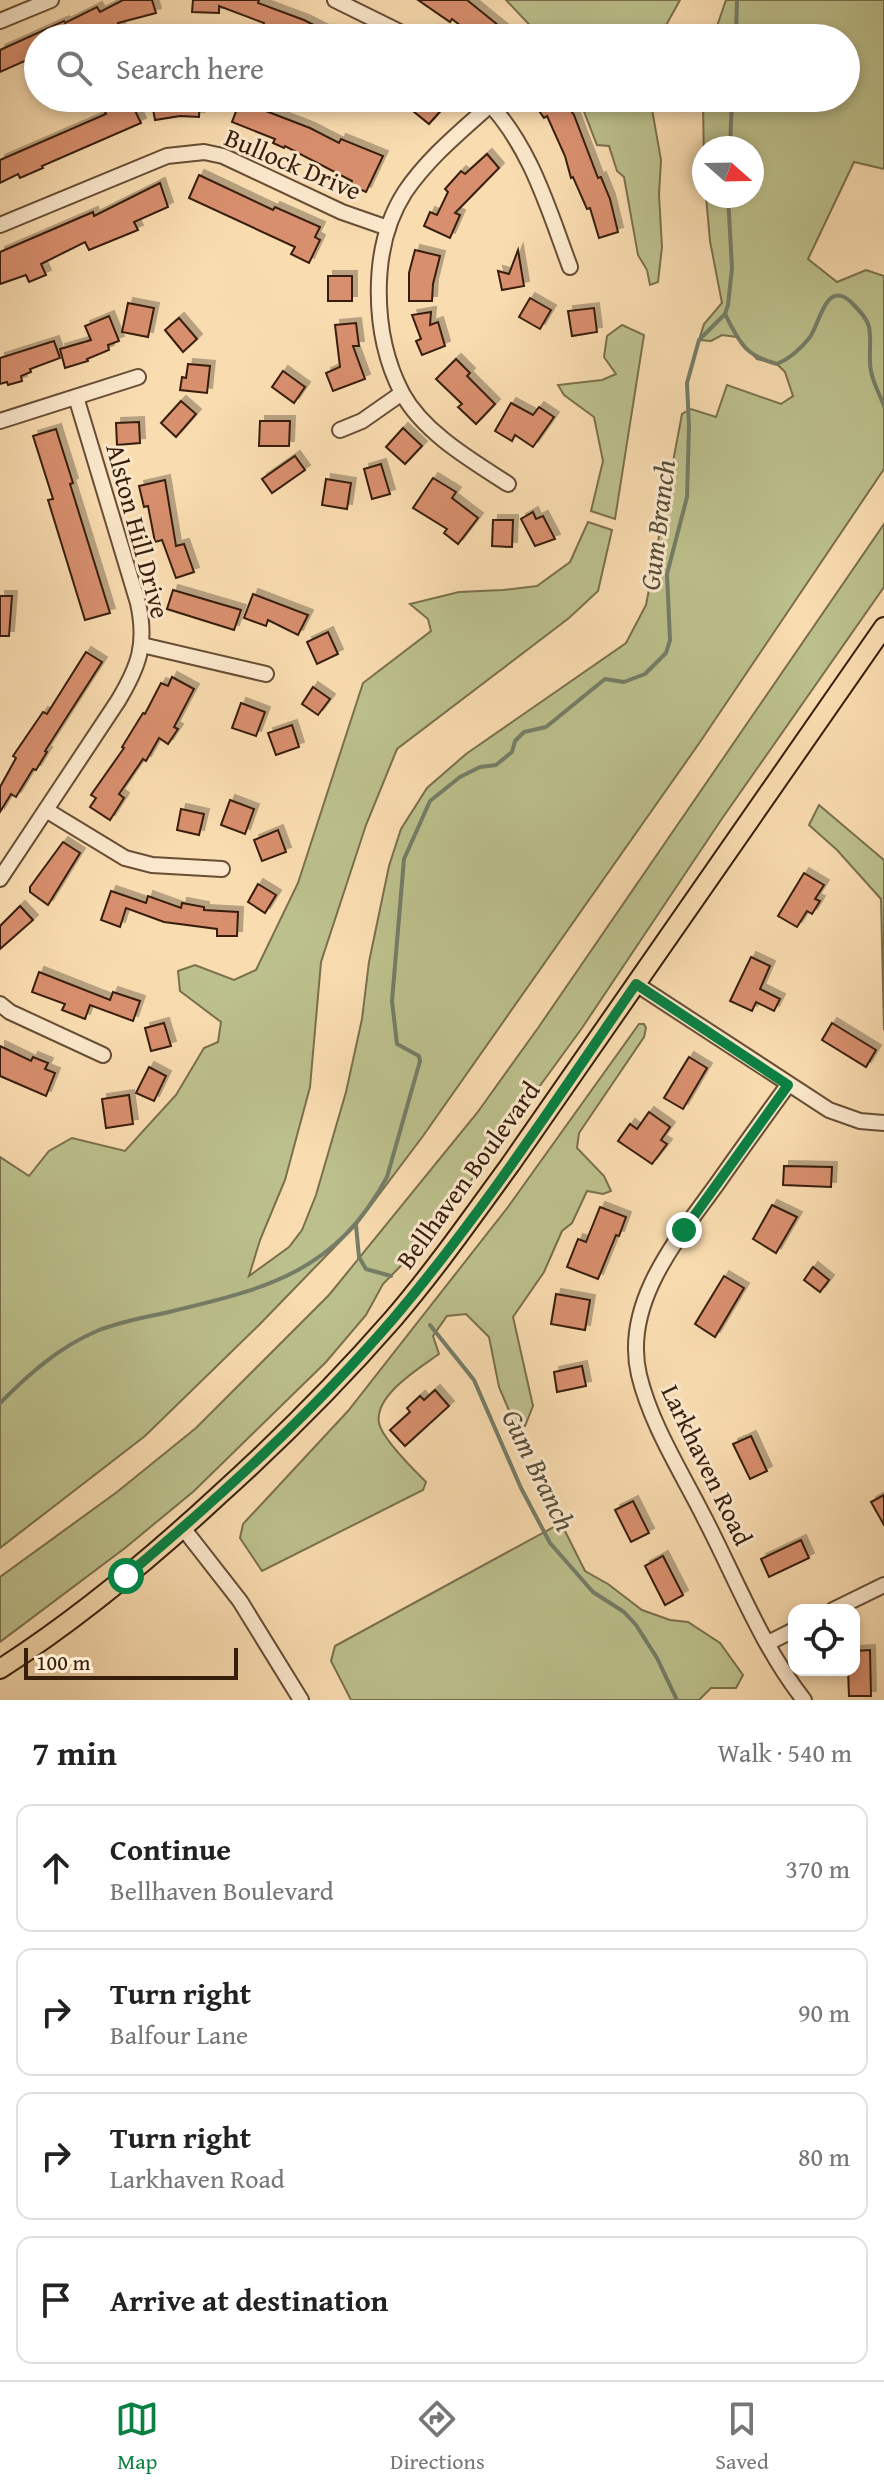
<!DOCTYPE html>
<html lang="en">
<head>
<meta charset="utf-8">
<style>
  :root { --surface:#fff; --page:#f2f2f2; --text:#222; --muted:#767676; --line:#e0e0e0; --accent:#0b8043 }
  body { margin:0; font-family:"Gentium Book Plus",serif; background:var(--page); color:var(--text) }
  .controls { position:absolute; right:24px; bottom:24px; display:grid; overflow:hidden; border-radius:16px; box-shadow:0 4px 12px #0003 }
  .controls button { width:72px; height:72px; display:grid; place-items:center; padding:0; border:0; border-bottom:2px solid var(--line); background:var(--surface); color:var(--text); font:40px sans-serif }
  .compass { position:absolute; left:692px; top:136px; width:72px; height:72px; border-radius:50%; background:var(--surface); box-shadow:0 4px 12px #0003; rotate:110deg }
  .scale { position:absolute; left:24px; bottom:20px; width:214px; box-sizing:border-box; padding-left:8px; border:4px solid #371e0b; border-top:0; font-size:22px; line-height:28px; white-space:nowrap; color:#371e0b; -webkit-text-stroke:6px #fbe8cc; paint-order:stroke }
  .stop { position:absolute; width:24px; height:24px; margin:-18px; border:6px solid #0b8043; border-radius:50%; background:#fff }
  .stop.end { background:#0b8043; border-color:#fff; box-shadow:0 2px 8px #0008 }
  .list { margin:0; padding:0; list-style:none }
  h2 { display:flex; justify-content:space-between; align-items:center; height:104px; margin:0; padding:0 32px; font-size:34px }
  h2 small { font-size:26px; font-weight:400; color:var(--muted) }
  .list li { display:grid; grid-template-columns:52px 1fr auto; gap:24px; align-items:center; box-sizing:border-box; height:128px; margin:0 16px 16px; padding:0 16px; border:2px solid var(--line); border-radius:16px }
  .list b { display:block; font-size:30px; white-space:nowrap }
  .list p { margin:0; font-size:26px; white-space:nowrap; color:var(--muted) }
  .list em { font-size:26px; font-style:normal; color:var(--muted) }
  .icon { flex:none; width:44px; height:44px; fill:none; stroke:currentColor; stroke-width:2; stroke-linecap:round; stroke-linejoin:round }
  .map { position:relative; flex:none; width:884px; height:1700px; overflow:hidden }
  .search { position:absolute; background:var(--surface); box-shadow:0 4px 12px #0003; left:24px; right:24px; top:24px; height:88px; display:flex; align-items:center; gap:20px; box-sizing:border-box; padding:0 28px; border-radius:44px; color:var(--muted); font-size:30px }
  .sheet { height:680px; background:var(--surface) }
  nav { display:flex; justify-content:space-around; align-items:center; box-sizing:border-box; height:112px; border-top:2px solid var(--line); background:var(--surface); font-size:22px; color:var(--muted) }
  nav a { display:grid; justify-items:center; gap:4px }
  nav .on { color:var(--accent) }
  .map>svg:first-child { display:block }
  .green { fill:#bcc08c; stroke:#7a6f4c; stroke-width:2 }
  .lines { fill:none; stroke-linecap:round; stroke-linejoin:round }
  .stream { stroke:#757d68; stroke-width:4 }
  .building { fill:#d88f6e; stroke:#371e0b; stroke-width:2; filter:url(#shadow) }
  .minor-casing { stroke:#684e34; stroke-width:18 }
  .major-casing { stroke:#371e0b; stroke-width:22 }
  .minor { stroke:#fbe8cc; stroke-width:14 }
  .major { stroke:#f9dcb0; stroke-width:18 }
  .route { stroke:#0b8043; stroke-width:10 }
  .labels { text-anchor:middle; stroke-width:6; stroke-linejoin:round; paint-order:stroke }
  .street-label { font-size:26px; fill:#371e0b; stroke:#fbe8cc }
  .water-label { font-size:28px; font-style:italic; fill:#564d3a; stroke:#fbe8cc }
</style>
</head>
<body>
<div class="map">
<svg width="884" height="1700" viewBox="0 0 884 1700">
  <defs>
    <filter id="shadow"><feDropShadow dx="5" dy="-5" stdDeviation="0" flood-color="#0004"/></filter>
  </defs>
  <rect width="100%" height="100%" fill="#f9dcb0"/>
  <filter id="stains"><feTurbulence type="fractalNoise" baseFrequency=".0025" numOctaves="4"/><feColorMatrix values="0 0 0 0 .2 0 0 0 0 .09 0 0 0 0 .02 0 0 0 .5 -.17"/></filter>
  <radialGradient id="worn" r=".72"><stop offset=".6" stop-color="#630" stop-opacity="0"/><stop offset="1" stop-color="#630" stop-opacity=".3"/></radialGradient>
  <g class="green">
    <polygon points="506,0 680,0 659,38 542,38"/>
    <polygon points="726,0 884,0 884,169 854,162 808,259 837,282 866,270 884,276 884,469 700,742 423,1136 356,1225 259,1325 145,1436 0,1548 0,1157 29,1176 49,1151 72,1138 125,1151 176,1095 204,1048 218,1042 221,1022 180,991 178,971 195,965 234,980 256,970 298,883 363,683 431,631 428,619 410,604 459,592 503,590 537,586 570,562 588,522 612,530 598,591 569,618 397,749 366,825 321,962 310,1087 285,1180 260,1240 249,1276 289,1247 302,1230 316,1195 346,1092 362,1019 369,962 389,866 401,829 427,788 466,754 626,643 646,605 682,414 691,409 716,417 727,385 781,404 793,396 785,372 777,364 757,359 737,337 722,335 711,341 699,340 704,324 722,303 710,241 706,196 752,196 752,148 704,148 704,172 703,98 846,98 846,38 713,38"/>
    <polygon points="594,98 650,98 661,160 659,195 662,247 658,282 650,285 647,270 638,255 624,177 617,171 609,146 597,145 583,109"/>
    <polygon points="622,325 644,335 615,519 591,511 603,461 594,417 564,395 558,385 602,380 616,374 604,357 607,336"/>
    <polygon points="884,524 884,587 721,820 582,1028 432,1234 383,1284 366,1315 326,1362 194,1491 125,1548 0,1642 0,1577 117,1492 196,1428 329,1295 477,1113 538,1028"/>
    <polygon points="819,805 884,860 884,1030 881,899 837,850 809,825"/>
    <path d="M639,1024H644L646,1028L644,1037L579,1133L577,1148L604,1176L611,1191L603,1194L587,1191L572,1223L562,1231L544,1272L513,1317L533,1406L525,1426L516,1427L499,1387L489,1337L466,1314L447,1316L433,1336L439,1354C420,1368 374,1395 379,1423C382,1439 414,1470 426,1482L423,1490L262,1571L240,1538L243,1524L348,1411L508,1207Z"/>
    <polygon points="561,1523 585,1571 608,1584 642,1610 670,1620 688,1622 720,1643 743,1675 736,1688 711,1688 699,1700 351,1700 331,1661 335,1646"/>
  </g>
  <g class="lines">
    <g class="stream">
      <polyline points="736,38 737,0"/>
      <polyline points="730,148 732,98"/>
      <path d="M725,314C740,343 744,355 777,364C791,358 800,350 810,337C820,323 826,279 851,302C858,309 867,318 869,327C872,342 868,357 871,371C873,383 880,395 884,406"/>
      <polyline points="356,1225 359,1257 366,1269 391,1276"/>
      <polyline points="430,1325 474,1380 521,1488 550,1543 593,1592 624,1612 636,1625 657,1658 677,1700"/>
      <path d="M0,1403C29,1374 59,1347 97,1331C121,1321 148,1317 173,1311C270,1288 337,1270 387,1177L420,1061L419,1056L397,1044L392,1001L404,859L430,801L460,777L480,767L496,765L512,752L515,741L524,732L546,727L605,679L624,682L645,674L666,653L670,640L667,574L687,497L689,426L687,383L699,340L725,314L728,305L732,268L728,196"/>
    </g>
  </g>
  <g class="building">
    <polygon points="123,0 152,0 156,13 118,23 121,30 105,38 38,38 38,79 29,59 0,72 0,50 64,21 65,23 97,7 100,12"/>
    <polygon points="193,0 259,0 258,3 304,20 339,38 258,38 264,23 219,6 219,13 192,12"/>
    <polygon points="418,0 467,0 514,38 476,38 452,19 450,22"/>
    <polygon points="123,98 129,98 141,123 42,166 43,168 20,178 18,174 0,183 0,160 106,114 103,107"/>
    <polygon points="151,98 200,98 199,117 180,116 155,120"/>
    <polygon points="397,98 433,98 444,107 429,124"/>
    <polygon points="530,98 562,98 574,115 598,178 601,177 610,199 618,232 599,238 590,208 587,209 573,177 571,178 565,156 547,116 544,118"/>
    <polygon points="240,101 310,128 339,143 341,139 383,156 366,192 350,185 352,181 285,146 284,148 273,143 275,139 232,122"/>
    <polygon points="487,154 499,168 455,213 460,215 450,238 424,226 430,212 437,215 448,192 445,189 461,171 465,174"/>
    <polygon points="199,175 273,210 275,207 320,227 315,237 320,240 309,263 291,254 295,247 189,198"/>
    <polygon points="160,183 168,207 134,222 138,230 89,250 85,242 41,264 46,275 29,282 26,275 0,284 0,252 93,212 94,216"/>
    <polygon points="415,250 440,256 433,284 432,301 409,301 409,273"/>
    <polygon points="518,250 524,286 502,290 498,271 509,274"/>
    <rect x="328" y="276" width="24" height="25"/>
    <polygon points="530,298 551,310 540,329 519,317"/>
    <polygon points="128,303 154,308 148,337 122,332"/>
    <polygon points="594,308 597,332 572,336 568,311"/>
    <polygon points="431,312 430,325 438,322 445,346 422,355 416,341 421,339 412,315"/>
    <polygon points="109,316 119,341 108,345 109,350 87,359 88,361 65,368 60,349 91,340 85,326"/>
    <polygon points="179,318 197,339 183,352 165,330"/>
    <polygon points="356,323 359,346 353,346 365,379 333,391 326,373 340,367 335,325"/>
    <polygon points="54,341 60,358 30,369 31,372 21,376 22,381 8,385 7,382 0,384 0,358"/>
    <polygon points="456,359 470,373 467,376 495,404 476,424 458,407 462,404 436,379"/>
    <polygon points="188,364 210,366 207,393 180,390 182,377 186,378"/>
    <polygon points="283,371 305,387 294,403 272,387"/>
    <polygon points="181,401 196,414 176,437 161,423"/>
    <polygon points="511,403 533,415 539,407 554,417 533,447 515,435 512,441 495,431"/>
    <polygon points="260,421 290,421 289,446 259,446"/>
    <polygon points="139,422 140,443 117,445 116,423"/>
    <polygon points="403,428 422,446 405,464 386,447"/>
    <polygon points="56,429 73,483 70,484 110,613 85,620 48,500 53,499 33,436"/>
    <polygon points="295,456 305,470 272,493 262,479"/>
    <polygon points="381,464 390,494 372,499 364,469"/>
    <polygon points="433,478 456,492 452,498 478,518 458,544 444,533 447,529 413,508"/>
    <polygon points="326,479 351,483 347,509 322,505"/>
    <polygon points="165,480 176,546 184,544 194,572 176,578 162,540 155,542 148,506 144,507 139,486"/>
    <polygon points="533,512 536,519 543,516 555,539 535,546 521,519"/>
    <polygon points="493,520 513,520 512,547 492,546"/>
    <polygon points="173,590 241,610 234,630 167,609"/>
    <polygon points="253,594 308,615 298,635 268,620 266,626 244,618"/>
    <polygon points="0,596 12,596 9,636 0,636"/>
    <polygon points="328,632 338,654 317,664 307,642"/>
    <polygon points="86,652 102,662 45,751 47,752 36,770 33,769 16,797 11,794 0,812 0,787 16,758 13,756 43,712 47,714"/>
    <polygon points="172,677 194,689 174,727 178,729 168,744 159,738 146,761 143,759 119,794 124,798 110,820 90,807 96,798 91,795 124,748 122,747 143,713 145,714 161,683 168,686"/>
    <polygon points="313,687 330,699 318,715 302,704"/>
    <polygon points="241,703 265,712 256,736 232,728"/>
    <polygon points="292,725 299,747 276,755 268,733"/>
    <polygon points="230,800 254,809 245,834 221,825"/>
    <polygon points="181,809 204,814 199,835 177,830"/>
    <polygon points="278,830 286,852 262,861 254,840"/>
    <polygon points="63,842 80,853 48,905 30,892 30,887"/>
    <polygon points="804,873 824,885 815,899 820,901 812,914 807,911 797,927 778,916"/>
    <polygon points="258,884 276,895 265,913 248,902"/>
    <polygon points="111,891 146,903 148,896 181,908 182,903 204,907 204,910 238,912 237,936 217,936 217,929 164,922 126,908 120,927 101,920"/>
    <polygon points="20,906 33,920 0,949 0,926"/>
    <polygon points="751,957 770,966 760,989 780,999 774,1011 756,1002 752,1011 730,1001"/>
    <polygon points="39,972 110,1000 113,992 140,1001 133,1021 90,1005 85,1019 62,1010 65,1004 32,992"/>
    <polygon points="164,1023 171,1046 151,1051 145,1028"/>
    <polygon points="832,1023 876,1050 866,1067 822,1040"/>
    <polygon points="0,1046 31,1061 33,1057 48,1063 45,1069 55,1073 46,1096 0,1076"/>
    <polygon points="689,1057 707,1068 683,1109 664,1098"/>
    <polygon points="149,1067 166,1076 154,1101 136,1093"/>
    <polygon points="129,1095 133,1124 106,1128 102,1099"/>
    <polygon points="649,1112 670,1127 661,1140 667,1144 652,1164 618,1141 630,1124 637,1129"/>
    <polygon points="784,1166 832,1167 831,1187 783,1185"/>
    <polygon points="772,1205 797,1217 776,1253 753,1239"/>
    <polygon points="600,1207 626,1217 619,1236 616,1235 598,1279 567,1267 578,1239 586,1242"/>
    <polygon points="813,1267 829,1280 820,1292 804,1280"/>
    <polygon points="724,1276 744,1288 715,1337 695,1324"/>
    <polygon points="556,1294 590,1300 585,1330 551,1324"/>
    <polygon points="582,1366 586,1386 557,1392 554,1372"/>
    <polygon points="435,1390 449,1406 405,1446 390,1430 410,1412 407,1408 420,1396 424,1400"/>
    <polygon points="751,1436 767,1471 750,1479 733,1444"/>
    <polygon points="884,1495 884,1525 871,1502"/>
    <polygon points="633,1501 649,1533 631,1542 615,1510"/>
    <polygon points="801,1540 809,1558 769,1577 761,1559"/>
    <polygon points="663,1556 683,1595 665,1605 645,1566"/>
    <polygon points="870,1650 871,1696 849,1696 848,1670 854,1670 854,1651"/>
  </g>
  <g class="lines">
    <defs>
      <g id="minor">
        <polyline points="335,0 412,38"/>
        <polyline points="0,21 51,0"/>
        <path d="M484,98C530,144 548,208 570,267"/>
        <path d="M490,105C460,132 428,158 405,192C369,248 372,335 402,393C424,433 471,460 508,484"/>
        <polyline points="0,225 167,156 204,152 223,156 342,212 388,228"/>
        <polyline points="0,421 138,377"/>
        <polyline points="340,430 362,421 402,393"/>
        <polyline points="142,645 266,674"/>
        <polyline points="46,810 125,858 152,865 222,869"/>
        <path d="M0,879L118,701C139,666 147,644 138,603L76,397"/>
        <polyline points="636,984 829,1110 860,1121 884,1123"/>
        <polyline points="0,1004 10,1012 103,1055"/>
        <path d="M788,1085C764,1118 740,1151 717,1184C678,1238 622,1303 639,1375C651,1425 682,1473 705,1519C736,1579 762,1647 804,1700"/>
        <polyline points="183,1528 240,1601 301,1700"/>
        <polyline points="833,1610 884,1585"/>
        <polyline points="768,1643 794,1630"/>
      </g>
      <path id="major" d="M0,1669C78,1619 150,1559 218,1496C280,1440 338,1382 393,1319C435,1270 472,1217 510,1165L884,627"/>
    </defs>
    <use href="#minor" class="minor-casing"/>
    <use href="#major" class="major-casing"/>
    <use href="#minor" class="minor"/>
    <use href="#major" class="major"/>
  </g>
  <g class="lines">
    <path class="route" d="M126,1576C221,1496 312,1413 393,1319C482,1214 558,1097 636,984L788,1085L684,1230"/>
  </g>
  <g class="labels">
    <g class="street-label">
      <text transform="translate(293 164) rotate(23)" y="9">Bullock Drive</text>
      <text transform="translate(138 531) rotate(75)" y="9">Alston Hill Drive</text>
      <text transform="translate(468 1175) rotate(-54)" y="9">Bellhaven Boulevard</text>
      <text transform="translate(707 1465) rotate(64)" y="9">Larkhaven Road</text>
    </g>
    <g class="water-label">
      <text transform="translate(657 525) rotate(-83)" y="10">Gum Branch</text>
      <text transform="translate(539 1470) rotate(64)" y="10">Gum Branch</text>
    </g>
  </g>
  <rect width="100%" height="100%" filter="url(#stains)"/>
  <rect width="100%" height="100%" fill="url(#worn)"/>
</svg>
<div class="controls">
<button><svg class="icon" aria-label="locate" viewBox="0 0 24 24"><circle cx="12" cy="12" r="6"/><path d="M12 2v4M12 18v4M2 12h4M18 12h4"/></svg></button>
</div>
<svg class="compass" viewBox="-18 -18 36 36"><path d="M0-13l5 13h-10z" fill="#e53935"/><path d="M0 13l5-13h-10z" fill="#767676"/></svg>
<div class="scale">100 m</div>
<div class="stop" style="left:126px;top:1576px"></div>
<div class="stop end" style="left:684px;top:1230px"></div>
<div class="search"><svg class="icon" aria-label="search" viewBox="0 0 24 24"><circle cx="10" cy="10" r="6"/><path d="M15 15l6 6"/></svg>Search here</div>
</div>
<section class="sheet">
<h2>7 min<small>Walk · 540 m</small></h2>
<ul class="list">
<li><svg class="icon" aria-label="ahead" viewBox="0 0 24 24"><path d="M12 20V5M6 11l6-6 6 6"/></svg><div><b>Continue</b><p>Bellhaven Boulevard</p></div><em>370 m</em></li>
<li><svg class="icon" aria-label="right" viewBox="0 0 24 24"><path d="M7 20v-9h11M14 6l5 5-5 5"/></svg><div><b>Turn right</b><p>Balfour Lane</p></div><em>90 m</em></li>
<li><svg class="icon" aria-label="right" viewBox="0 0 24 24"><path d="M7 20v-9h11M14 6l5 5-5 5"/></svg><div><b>Turn right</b><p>Larkhaven Road</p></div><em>80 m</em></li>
<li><svg class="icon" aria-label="arrive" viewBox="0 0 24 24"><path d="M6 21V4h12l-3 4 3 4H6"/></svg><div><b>Arrive at destination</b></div></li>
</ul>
</section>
<nav>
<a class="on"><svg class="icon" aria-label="map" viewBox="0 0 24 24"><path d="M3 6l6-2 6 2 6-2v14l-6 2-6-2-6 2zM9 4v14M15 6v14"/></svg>Map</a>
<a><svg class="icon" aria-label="directions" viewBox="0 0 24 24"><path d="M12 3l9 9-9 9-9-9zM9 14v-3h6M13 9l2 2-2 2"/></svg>Directions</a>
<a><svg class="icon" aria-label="saved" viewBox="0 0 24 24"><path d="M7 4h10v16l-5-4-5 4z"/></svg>Saved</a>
</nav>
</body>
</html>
